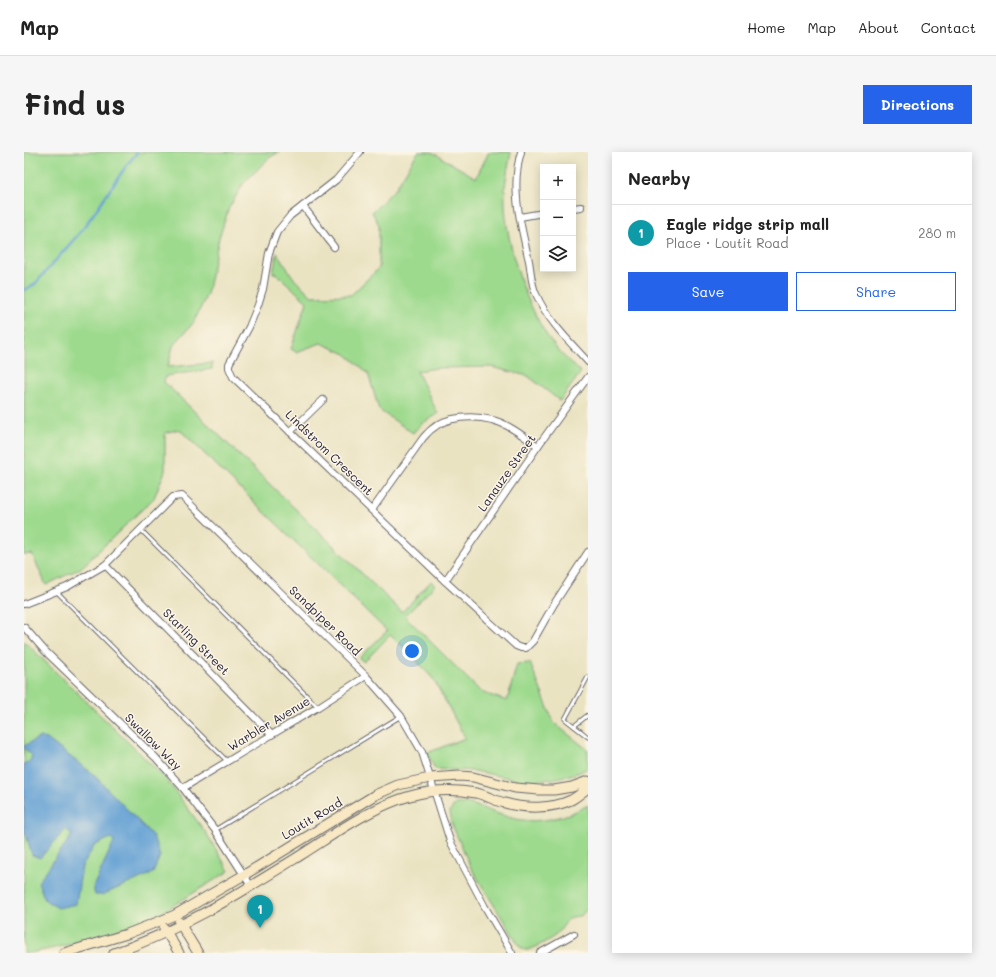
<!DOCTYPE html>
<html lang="en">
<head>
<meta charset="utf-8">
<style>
  :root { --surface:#fff; --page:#f6f6f6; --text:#222; --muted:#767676; --line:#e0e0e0; --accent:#2563eb }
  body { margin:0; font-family:Mali,sans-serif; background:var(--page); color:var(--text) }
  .controls { position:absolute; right:12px; top:12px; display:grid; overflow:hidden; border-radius:0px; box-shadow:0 2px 10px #0003 }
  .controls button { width:36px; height:36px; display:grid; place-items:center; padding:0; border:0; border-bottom:1px solid var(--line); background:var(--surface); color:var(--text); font:20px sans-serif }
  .you { position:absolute; left:388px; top:499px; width:14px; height:14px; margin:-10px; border:3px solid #fff; border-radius:50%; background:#1a73e8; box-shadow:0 0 0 6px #1a73e833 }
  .badge { display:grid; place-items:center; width:26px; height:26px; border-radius:50%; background:var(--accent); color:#fff; font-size:13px; font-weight:700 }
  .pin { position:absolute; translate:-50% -33px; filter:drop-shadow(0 1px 2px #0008) }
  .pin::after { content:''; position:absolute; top:21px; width:14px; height:12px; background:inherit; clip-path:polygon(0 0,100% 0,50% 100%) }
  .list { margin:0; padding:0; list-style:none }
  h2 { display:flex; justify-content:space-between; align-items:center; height:52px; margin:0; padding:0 16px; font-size:17px }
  h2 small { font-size:13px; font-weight:400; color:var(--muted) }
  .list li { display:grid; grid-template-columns:26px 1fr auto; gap:12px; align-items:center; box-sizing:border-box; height:56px; padding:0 16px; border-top:1px solid var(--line) }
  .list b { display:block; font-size:15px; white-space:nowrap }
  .list p { margin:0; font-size:13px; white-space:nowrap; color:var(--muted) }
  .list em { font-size:13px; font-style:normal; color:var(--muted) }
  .actions { display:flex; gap:8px; padding:12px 16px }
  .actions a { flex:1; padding:9px 0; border:1px solid var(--accent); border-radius:0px; text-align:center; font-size:14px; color:var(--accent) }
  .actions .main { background:var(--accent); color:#fff }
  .icon { flex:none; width:22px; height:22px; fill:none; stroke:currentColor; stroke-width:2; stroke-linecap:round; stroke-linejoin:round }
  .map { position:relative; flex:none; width:564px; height:801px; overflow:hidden; border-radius:0px }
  header { display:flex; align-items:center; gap:24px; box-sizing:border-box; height:56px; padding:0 20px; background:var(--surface); border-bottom:1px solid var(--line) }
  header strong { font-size:19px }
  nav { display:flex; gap:22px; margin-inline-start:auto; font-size:14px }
  .intro { display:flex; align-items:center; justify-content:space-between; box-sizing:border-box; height:96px; padding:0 24px }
  h1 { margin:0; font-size:28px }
  .button { padding:10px 18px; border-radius:0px; background:var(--accent); color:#fff; font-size:14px; font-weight:700 }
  main { display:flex; gap:24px; padding:0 24px }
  aside { flex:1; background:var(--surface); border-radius:0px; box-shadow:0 2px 10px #0003 }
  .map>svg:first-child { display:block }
  .green { fill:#9eda8e; stroke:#607e64 }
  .water { fill:#63a0d4; stroke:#426188 }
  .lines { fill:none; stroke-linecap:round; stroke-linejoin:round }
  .stream { stroke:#63a0d4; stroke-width:2.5 }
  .lane-casing { stroke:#68666a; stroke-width:5 }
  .street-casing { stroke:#68666a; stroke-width:8 }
  .secondary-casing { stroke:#68666a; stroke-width:11 }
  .lane { stroke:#fff; stroke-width:3 }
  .street { stroke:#fff; stroke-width:6 }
  .secondary { stroke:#f8e8c3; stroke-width:9 }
  .labels { text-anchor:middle; stroke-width:3; stroke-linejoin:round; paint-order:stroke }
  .street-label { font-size:12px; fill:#22223b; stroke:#fcf5e5 }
</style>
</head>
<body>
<header>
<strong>Map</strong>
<nav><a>Home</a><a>Map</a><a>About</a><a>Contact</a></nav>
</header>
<div class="intro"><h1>Find us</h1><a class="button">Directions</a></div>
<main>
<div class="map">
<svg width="564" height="801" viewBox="0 0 564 801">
  <rect width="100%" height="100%" fill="#fcf5e5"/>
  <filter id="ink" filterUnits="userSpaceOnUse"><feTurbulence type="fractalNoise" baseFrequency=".025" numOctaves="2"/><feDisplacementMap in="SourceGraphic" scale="8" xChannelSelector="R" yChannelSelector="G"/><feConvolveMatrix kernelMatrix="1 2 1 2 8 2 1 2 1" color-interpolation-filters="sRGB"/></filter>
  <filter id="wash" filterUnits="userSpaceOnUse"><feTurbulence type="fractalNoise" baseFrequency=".012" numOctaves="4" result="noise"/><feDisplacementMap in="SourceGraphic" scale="16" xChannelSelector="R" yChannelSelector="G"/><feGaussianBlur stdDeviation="0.9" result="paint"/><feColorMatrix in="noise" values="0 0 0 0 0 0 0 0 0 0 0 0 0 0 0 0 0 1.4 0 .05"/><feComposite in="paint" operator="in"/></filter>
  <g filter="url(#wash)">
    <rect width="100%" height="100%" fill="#eae3c2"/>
    <g class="green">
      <polygon points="0,0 255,0 245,6 219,32 205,56 195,86 183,142 170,170 149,194 144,215 188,211 188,217 142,224 140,230 378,460 407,429 411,433 381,464 457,540 483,549 493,512 506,511 530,571 564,598 564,616 554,621 529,627 499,629 451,619 411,617 403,601 441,586 410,528 384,499 366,483 340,510 335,506 363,479 155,277 141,281 141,319 130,346 57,416 22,433 8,402 0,403"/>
      <path d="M394,0H408L452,26L465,0H487C485,12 482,24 481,36C478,84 502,160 533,197C540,205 549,213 557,220L536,249L504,224L467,215L413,216L393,219L414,262L397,272L389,281L355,258L344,221L322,202L297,191L272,200L267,197L283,150L252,121H249L253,101L271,128L288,144L327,143L355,116V73L348,60L371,37Z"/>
      <polygon points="0,489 142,627 182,681 205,719 132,764 57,790 7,801 0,801"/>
      <path d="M443,651C457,655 470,661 484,665C511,673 540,667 564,653V755L557,764C541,764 542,773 533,782C529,786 507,799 502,798C501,798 497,796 496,795L447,716L427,670L426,659L431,652Z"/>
    </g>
    <polygon class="water" points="16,585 23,587 69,622 129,684 136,704 129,721 78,743 71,743 69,735 70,733 90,689 87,686 71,693 58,714 52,752 34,756 21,748 14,730 48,683 42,677 16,706 8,703 0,676 0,612 6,609 8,603 0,596 0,594"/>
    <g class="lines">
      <polyline class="stream" points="0,138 10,133 59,77 105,10 114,0"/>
    </g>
  </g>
  <g filter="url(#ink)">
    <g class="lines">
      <defs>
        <g id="lane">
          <polyline points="116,377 294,555"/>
          <polyline points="33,440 204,610"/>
          <polyline points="564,525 541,567 564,585"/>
          <polyline points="550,574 564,563"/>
          <polyline points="191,678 377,564"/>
        </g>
        <g id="street">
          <polyline points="336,0 312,28 266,64 253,80 245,101 239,137 234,153 225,175 205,212 205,216 209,225 421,429 492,494 497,496 502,496 509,489 530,452 564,400"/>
          <path d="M497,0C486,36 497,74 505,109C507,119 507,132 512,142C524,169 544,188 564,210"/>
          <polyline points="279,54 310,95"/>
          <polyline points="549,56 557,55"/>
          <polyline points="496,65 519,61"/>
          <polyline points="266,280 299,248"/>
          <path d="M348,358L399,286C402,283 405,279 408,277C422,264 450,263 468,268C485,272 500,285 514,294"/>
          <polyline points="81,413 247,582"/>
          <polyline points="421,429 514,294 564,225"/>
          <polyline points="0,452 43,435 81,413 149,345 158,344 342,524 377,564 398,600 426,689 461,755 488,801"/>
          <polyline points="0,475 21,499 131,605 159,636 191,678 227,734"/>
          <polyline points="159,636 294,555 342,524"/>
          <polyline points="516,801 550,782"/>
        </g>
        <g id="secondary">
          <polyline points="155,770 174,801"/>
          <polyline points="140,776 155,801"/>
          <polyline points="40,801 103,782 151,763 220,723 351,643 374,633 406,626 436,624 449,625 491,636 515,638 530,638 548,635 564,629"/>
          <path d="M90,801C158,778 216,741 277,703C312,681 347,655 386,644C407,638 431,637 452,641C462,643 471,649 481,651C501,657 528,657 547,648C553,645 558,640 564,636"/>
        </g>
      </defs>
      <use href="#lane" class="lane-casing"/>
      <use href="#street" class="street-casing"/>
      <use href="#secondary" class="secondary-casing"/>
      <use href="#lane" class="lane"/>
      <use href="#street" class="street"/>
      <use href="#secondary" class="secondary"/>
    </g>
  </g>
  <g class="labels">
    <g class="street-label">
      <text transform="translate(305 301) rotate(44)" y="4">Lindstrom Crescent</text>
      <text transform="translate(483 321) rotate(-55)" y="4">Lanauze Street</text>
      <text transform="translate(301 469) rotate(44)" y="4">Sandpiper Road</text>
      <text transform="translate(172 490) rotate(45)" y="4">Starling Street</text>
      <text transform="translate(245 572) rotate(-31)" y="4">Warbler Avenue</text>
      <text transform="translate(129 590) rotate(45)" y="4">Swallow Way</text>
      <text transform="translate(288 667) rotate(-31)" y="4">Loutit Road</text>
    </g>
  </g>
</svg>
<div class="controls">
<button>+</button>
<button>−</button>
<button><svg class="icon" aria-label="layers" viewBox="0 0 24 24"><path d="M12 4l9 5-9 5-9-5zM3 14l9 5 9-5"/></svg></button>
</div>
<div class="you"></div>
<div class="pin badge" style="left:236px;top:776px;background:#0f9aa8">1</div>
</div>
<aside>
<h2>Nearby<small></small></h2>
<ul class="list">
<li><span class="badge" style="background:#0f9aa8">1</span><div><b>Eagle ridge strip mall</b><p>Place · Loutit Road</p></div><em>280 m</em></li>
</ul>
<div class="actions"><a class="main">Save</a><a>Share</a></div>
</aside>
</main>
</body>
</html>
